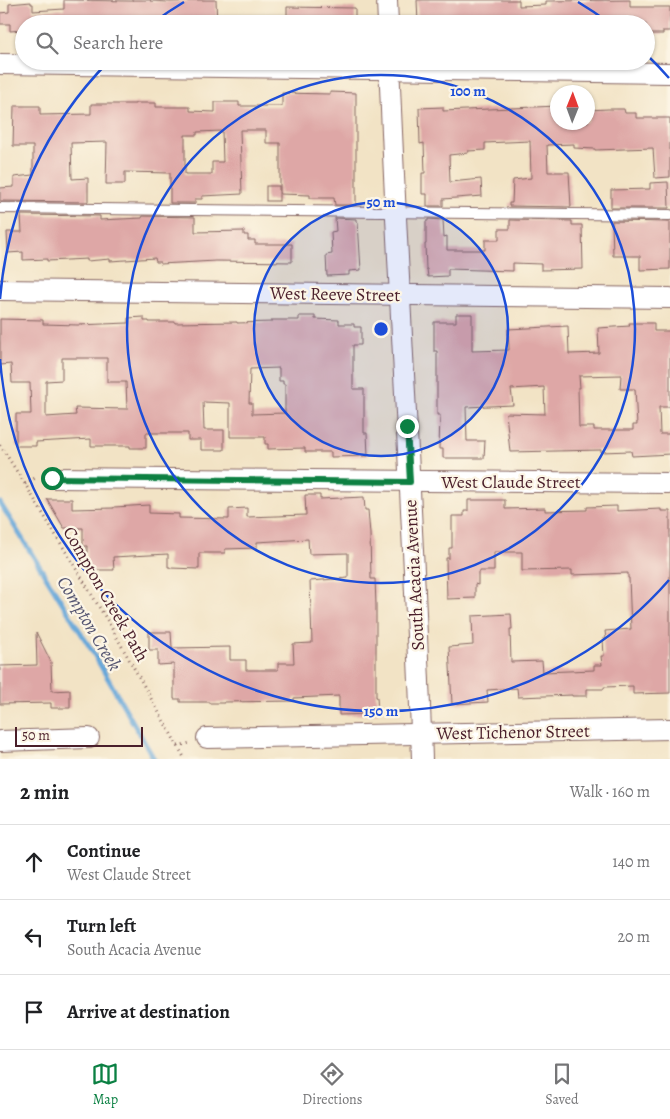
<!DOCTYPE html>
<html lang="en">
<head>
<meta charset="utf-8">
<style>
  :root { --surface:#fff; --page:#f6f6f6; --text:#202124; --muted:#757577; --line:#e0e0e0; --accent:#0b8043 }
  body { margin:0; font-family:Alegreya,serif; background:var(--page); color:var(--text) }
  .compass { position:absolute; left:550px; top:85px; width:45px; height:45px; border-radius:50%; background:var(--surface); box-shadow:0 1px 4px #0004; rotate:1deg }
  .scale { position:absolute; left:15px; bottom:12px; width:128px; box-sizing:border-box; padding-left:5px; border:2px solid #4a1f2b; border-top:0; font-size:14px; line-height:18px; white-space:nowrap; color:#4a1f2b; -webkit-text-stroke:4px #fcf5e5; paint-order:stroke }
  .stop { position:absolute; width:15px; height:15px; margin:-11px; border:4px solid #0b8043; border-radius:50%; background:#fff }
  .stop.end { background:#0b8043; border-color:#fff; box-shadow:0 1px 5px #0008 }
  .list { margin:0; padding:0; list-style:none }
  h2 { display:flex; justify-content:space-between; align-items:center; height:65px; margin:0; padding:0 20px; font-size:21px }
  h2 small { font-size:16px; font-weight:400; color:var(--muted) }
  .list li { display:grid; grid-template-columns:32px 1fr auto; gap:15px; align-items:center; box-sizing:border-box; height:75px; padding:0 20px; border-top:1px solid var(--line) }
  .list b { display:block; font-size:19px; white-space:nowrap }
  .list p { margin:0; font-size:16px; white-space:nowrap; color:var(--muted) }
  .list em { font-size:16px; font-style:normal; color:var(--muted) }
  .icon { flex:none; width:28px; height:28px; fill:none; stroke:currentColor; stroke-width:2; stroke-linecap:round; stroke-linejoin:round }
  .map { position:relative; flex:none; width:670px; height:759px; overflow:hidden }
  .search { position:absolute; background:var(--surface); box-shadow:0 1px 4px #0004; left:15px; right:15px; top:15px; height:55px; display:flex; align-items:center; gap:12px; box-sizing:border-box; padding:0 18px; border-radius:28px; color:var(--muted); font-size:19px }
  .sheet { height:290px; background:var(--surface) }
  nav { display:flex; justify-content:space-around; align-items:center; box-sizing:border-box; height:70px; border-top:1px solid var(--line); background:var(--surface); font-size:14px; color:var(--muted) }
  nav a { display:grid; justify-items:center; gap:2px }
  nav .on { color:var(--accent) }
  .map>svg:first-child { display:block }
  .lines { fill:none; stroke-linecap:round; stroke-linejoin:round }
  .stream { stroke:#66a7d9; stroke-width:5 }
  .building { fill:#dea7a6; fill-rule:evenodd }
  .service-casing { stroke:#856461; stroke-width:12 }
  .minor-casing { stroke:#856461; stroke-width:22 }
  .path { stroke:#856461; stroke-width:3; stroke-dasharray:1 4; stroke-linecap:butt }
  .service { stroke:#fff; stroke-width:10 }
  .minor { stroke:#fff; stroke-width:20 }
  .route { stroke:#0b8043; stroke-width:6 }
  .ring { fill:none; stroke:#1d4ed8; stroke-width:2.5 }
  .labels { text-anchor:middle; stroke-width:4.5; stroke-linejoin:round; paint-order:stroke }
  .street-label { font-size:18px; fill:#4a1f2b; stroke:#fcf5e5 }
  .water-label { font-size:19px; font-style:italic; fill:#555571; stroke:#fcf5e5 }
  .centre { fill:#1d4ed8; stroke:#fcf5e5; stroke-width:2.5 }
  .ring-label { font-size:15px; text-anchor:middle; font-weight:bold; fill:#1d4ed8; stroke:#fcf5e5; stroke-width:4.5; stroke-linejoin:round; paint-order:stroke }
</style>
</head>
<body>
<div class="map">
<svg width="670" height="759" viewBox="0 0 670 759">
  <rect width="100%" height="100%" fill="#fcf5e5"/>
  <filter id="ink" filterUnits="userSpaceOnUse"><feTurbulence type="fractalNoise" baseFrequency=".02" numOctaves="2"/><feDisplacementMap in="SourceGraphic" scale="10" xChannelSelector="R" yChannelSelector="G"/><feConvolveMatrix kernelMatrix="1 2 1 2 8 2 1 2 1" color-interpolation-filters="sRGB"/></filter>
  <filter id="wash" filterUnits="userSpaceOnUse"><feTurbulence type="fractalNoise" baseFrequency=".0096" numOctaves="4" result="noise"/><feDisplacementMap in="SourceGraphic" scale="20" xChannelSelector="R" yChannelSelector="G"/><feGaussianBlur stdDeviation="1.12" result="paint"/><feColorMatrix in="noise" values="0 0 0 0 0 0 0 0 0 0 0 0 0 0 0 0 0 1.4 0 .05"/><feComposite in="paint" operator="in"/></filter>
  <g filter="url(#wash)">
    <rect width="100%" height="100%" fill="#f2e3c5"/>
    <g class="lines">
      <polyline class="stream" points="0,503 91,649 154,759"/>
    </g>
    <g id="blocks">
      <g class="building">
        <polygon points="64,0 132,1 132,0 151,0 150,1 170,2 193,1 193,0 216,0 217,24 24,24 24,30 10,31 10,24 0,24 0,13 9,12 9,4 31,2 31,4 33,4 33,11 64,9"/>
        <polygon points="417,0 519,0 519,6 546,5 546,1 630,0 630,7 670,7 670,31 663,31 663,34 646,34 646,24 418,24"/>
        <polygon points="287,7 355,8 355,24 287,24"/>
        <path d="M330,92L356,93V205H335L334,198H310V195L280,194V143H266V130H240L242,194L202,196V199H195V203H170V173L125,172V184H106L107,142L71,143L72,179L88,178V202L0,201V188L14,187V177L33,175V146H13L14,106H40V115L91,114V104H135V103H156V107H190V111L215,112V102H239V106H282V93L330,94ZM222,131L223,162H212V174H185V135H197V132Z"/>
        <polygon points="558,106 558,122 588,122 588,110 608,109 624,109 625,113 636,113 636,118 670,118 670,177 655,178 653,148 595,150 595,149 574,148 574,144 547,145 548,172 569,172 571,207 509,206 509,203 512,203 513,180 531,178 530,141 485,143 485,150 468,151 468,153 449,155 450,182 481,179 482,196 443,199 443,206 427,206 427,194 422,194 422,173 425,173 424,143 420,144 419,108 443,107 443,111"/>
        <polygon points="668,182 669,208 611,208 611,190 650,189 650,183"/>
        <rect x="266" y="186" width="13" height="15"/>
        <polygon points="21,215 100,216 100,220 142,218 143,216 195,217 195,232 244,231 244,235 248,235 248,240 255,240 255,244 292,244 292,262 216,261 160,264 160,262 156,262 155,258 110,261 110,259 87,261 87,259 47,261 47,259 23,260 23,252 8,253 7,232 22,232"/>
        <polygon points="335,218 356,219 356,222 358,222 361,270 349,271 349,275 327,276 326,255 332,254 331,232 336,231"/>
        <polygon points="428,219 443,220 444,237 447,236 447,250 485,250 485,240 499,240 499,229 510,229 510,220 572,221 572,225 582,225 583,269 541,270 541,264 513,263 513,271 448,269 448,276 428,277 427,269 426,269 425,244 426,244 426,221 428,221"/>
        <polygon points="612,221 670,222 670,269 640,270 640,256 613,256"/>
        <path d="M456,314H472V351L509,350L508,329L568,326L569,354L599,353L598,328L630,326L629,323H654V331H670V407H659L660,434H670V454L632,456L631,451L601,452V450L510,452L506,413L545,414L544,387L511,389L513,405L466,407L467,441H485L484,458H443V449H439L440,415H437V351H434V322H456ZM621,375L620,389H635L637,425H633V430H594V427H579L578,388H580L579,376Z"/>
        <path d="M299,316H315V319L339,320V324H354V327H361V345H353V389H364V433H367L368,456L331,457V452H305V448L268,449V444H265V437H230V403L203,402L204,430H224V450H201V440H188V433H146V448H130V446H91V439L36,442V446H16V414H31L30,383H12L11,364L0,365V319L43,320V324L78,325L128,323V318L144,317V321H149V322H175V323L237,322V323L272,322V320H299ZM62,358H107V382H126L127,409L75,408L76,415L46,417V381L62,380ZM279,368V381H283V384H285V413L252,414V403H249L250,369Z"/>
        <polygon points="305,495 320,495 320,499 364,497 365,510 368,510 370,534 371,579 375,579 376,605 376,697 377,697 378,713 372,713 372,714 339,715 339,696 294,698 294,701 224,702 224,703 209,703 209,702 180,702 180,699 174,699 174,664 158,665 158,650 149,650 149,632 171,632 172,648 230,647 230,660 246,660 246,670 278,670 278,663 294,663 293,644 312,643 310,581 348,578 348,553 309,554 308,539 257,542 257,548 225,549 225,553 199,553 199,569 170,568 170,567 168,567 168,554 113,557 114,570 87,570 87,546 83,546 83,528 64,528 47,499 72,499 72,509 114,508 114,507 149,505 149,513 179,514 179,518 229,519 229,509 247,508 247,517 306,515"/>
        <polygon points="468,500 505,500 505,509 545,508 545,511 587,510 587,507 617,506 617,511 661,509 661,511 670,511 670,693 633,694 633,686 604,687 604,689 587,689 587,696 572,696 572,695 518,697 517,688 487,690 488,702 452,704 449,647 473,645 472,616 511,614 512,629 510,629 511,662 542,661 543,672 594,670 594,665 602,665 601,656 604,656 603,639 606,639 605,631 631,629 629,578 628,578 628,573 572,575 572,570 522,571 522,552 494,552 494,571 480,571 480,572 478,572 478,585 475,584 475,598 447,599 446,558 449,558 449,548 452,548 452,516 464,516 464,511 468,511"/>
        <polygon points="36,632 51,662 52,691 70,690 70,708 51,708 51,703 0,704 0,666 37,665"/>
      </g>
    </g>
  </g>
  <g filter="url(#ink)">
    <use href="#blocks" fill-opacity="0" stroke="#856461" stroke-width="1"/>
    <g class="lines">
      <defs>
        <polyline id="service" points="0,208 670,215"/>
        <g id="minor">
          <polyline points="387,0 388,24"/>
          <path d="M389,61C398,294 414,526 422,759"/>
          <polyline points="0,64 670,73"/>
          <polyline points="0,290 670,298"/>
          <polyline points="53,478 670,483"/>
          <polyline points="207,738 670,729"/>
          <polyline points="0,741 89,738"/>
        </g>
      </defs>
      <use href="#service" class="service-casing"/>
      <use href="#minor" class="minor-casing"/>
      <g class="path">
        <polyline points="0,445 25,484 107,620 185,759"/>
        <polyline points="25,484 35,478"/>
        <polyline points="178,746 190,743"/>
      </g>
      <use href="#service" class="service"/>
      <use href="#minor" class="minor"/>
    </g>
  </g>
  <g class="lines" filter="url(#ink)">
    <polyline class="route" points="52,478 410,482 407,426"/>
  </g>
  <circle cx="381" cy="329" r="127" fill="#1d4ed8" fill-opacity=".12"/>
  <g class="ring">
    <circle cx="381" cy="329" r="127"/>
    <circle cx="381" cy="329" r="254"/>
    <path d="M669 580A382 382 0 0 1 0 359M0 299A382 382 0 0 1 109 61M154 22A382 382 0 0 1 184 2M578 2A382 382 0 0 1 608 22M646 54A382 382 0 0 1 669 78"/>
  </g>
  <g class="labels">
    <g class="street-label">
      <text transform="translate(335 294) rotate(1)" y="6">West Reeve Street</text>
      <text x="511" y="488">West Claude Street</text>
      <text transform="translate(414 575) rotate(-93)" y="6">South Acacia Avenue</text>
      <text transform="translate(106 594) rotate(60)" y="6">Compton Creek Path</text>
      <text transform="translate(513 732) rotate(-1)" y="6">West Tichenor Street</text>
    </g>
    <g class="water-label">
      <text transform="translate(90 623) rotate(59)" y="7">Compton Creek</text>
    </g>
  </g>
  <circle cx="381" cy="329" r="8" class="centre"/>
  <g class="ring-label">
    <text x="468" y="96">100 m</text>
    <text x="381" y="207">50 m</text>
    <text x="381" y="716">150 m</text>
  </g>
</svg>
<svg class="compass" viewBox="-18 -18 36 36"><path d="M0-13l5 13h-10z" fill="#e53935"/><path d="M0 13l5-13h-10z" fill="#757577"/></svg>
<div class="scale">50 m</div>
<div class="stop" style="left:52px;top:478px"></div>
<div class="stop end" style="left:407px;top:426px"></div>
<div class="search"><svg class="icon" aria-label="search" viewBox="0 0 24 24"><circle cx="10" cy="10" r="6"/><path d="M15 15l6 6"/></svg>Search here</div>
</div>
<section class="sheet">
<h2>2 min<small>Walk · 160 m</small></h2>
<ul class="list">
<li><svg class="icon" aria-label="ahead" viewBox="0 0 24 24"><path d="M12 20V5M6 11l6-6 6 6"/></svg><div><b>Continue</b><p>West Claude Street</p></div><em>140 m</em></li>
<li><svg class="icon" aria-label="left" viewBox="0 0 24 24"><path d="M17 20v-9H6M10 6l-5 5 5 5"/></svg><div><b>Turn left</b><p>South Acacia Avenue</p></div><em>20 m</em></li>
<li><svg class="icon" aria-label="arrive" viewBox="0 0 24 24"><path d="M6 21V4h12l-3 4 3 4H6"/></svg><div><b>Arrive at destination</b></div></li>
</ul>
</section>
<nav>
<a class="on"><svg class="icon" aria-label="map" viewBox="0 0 24 24"><path d="M3 6l6-2 6 2 6-2v14l-6 2-6-2-6 2zM9 4v14M15 6v14"/></svg>Map</a>
<a><svg class="icon" aria-label="directions" viewBox="0 0 24 24"><path d="M12 3l9 9-9 9-9-9zM9 14v-3h6M13 9l2 2-2 2"/></svg>Directions</a>
<a><svg class="icon" aria-label="saved" viewBox="0 0 24 24"><path d="M7 4h10v16l-5-4-5 4z"/></svg>Saved</a>
</nav>
</body>
</html>
